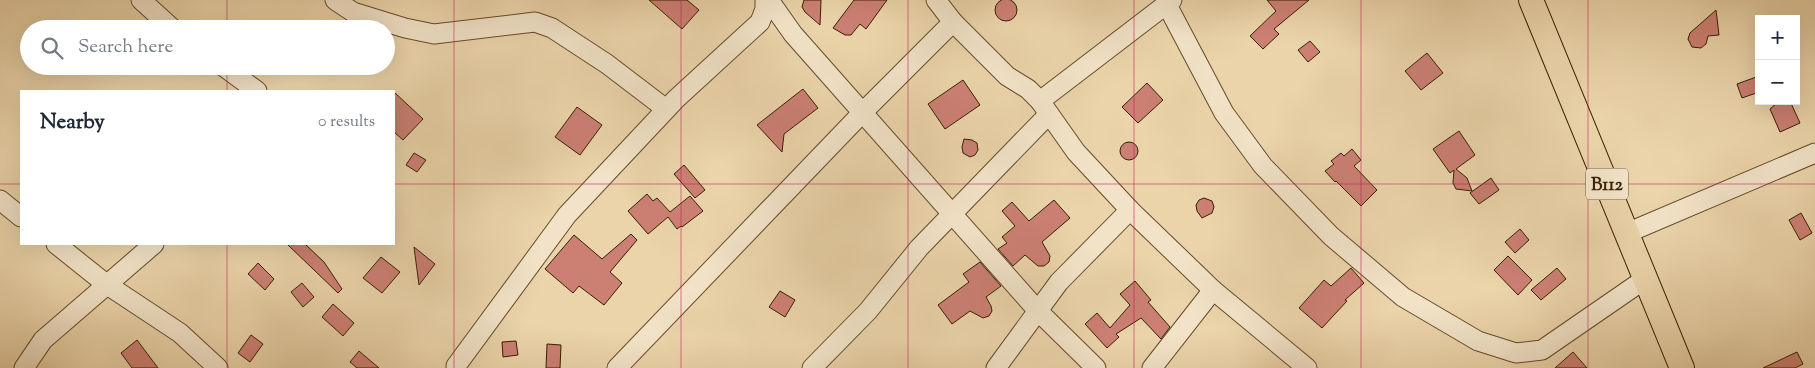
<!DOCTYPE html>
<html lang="en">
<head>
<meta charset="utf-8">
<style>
  :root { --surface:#fff; --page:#f2f2f3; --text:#1f2937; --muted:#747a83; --line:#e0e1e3 }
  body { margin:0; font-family:"Sorts Mill Goudy",serif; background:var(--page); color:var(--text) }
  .controls { position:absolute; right:15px; top:15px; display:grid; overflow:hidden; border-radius:0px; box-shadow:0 5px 20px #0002 }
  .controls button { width:45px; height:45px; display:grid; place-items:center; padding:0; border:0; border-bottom:1px solid var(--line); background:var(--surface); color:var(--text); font:25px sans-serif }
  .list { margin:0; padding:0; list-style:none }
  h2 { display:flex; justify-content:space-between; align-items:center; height:65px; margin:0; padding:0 20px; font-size:21px }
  h2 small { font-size:16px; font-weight:400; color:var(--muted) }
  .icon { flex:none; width:28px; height:28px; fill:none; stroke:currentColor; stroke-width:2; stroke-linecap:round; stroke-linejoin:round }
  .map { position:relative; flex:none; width:1815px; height:368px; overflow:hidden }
  .search { position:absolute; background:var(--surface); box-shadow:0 5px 20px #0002; left:20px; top:20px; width:375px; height:55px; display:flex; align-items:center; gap:12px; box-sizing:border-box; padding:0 18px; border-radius:28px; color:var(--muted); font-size:19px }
  .panel { position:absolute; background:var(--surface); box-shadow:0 5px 20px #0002; left:20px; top:90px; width:375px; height:155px; border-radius:0px }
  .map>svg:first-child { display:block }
  .building { fill:#cc8074; stroke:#371f01 }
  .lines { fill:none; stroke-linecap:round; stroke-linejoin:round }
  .minor-casing { stroke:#644c2b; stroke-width:21 }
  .major-casing { stroke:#371f01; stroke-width:26 }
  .minor { stroke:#f2e3c8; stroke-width:19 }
  .major { stroke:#ebd4aa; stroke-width:24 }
  .grid { fill:none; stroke:#c2185b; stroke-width:1; stroke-opacity:0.55 }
  .labels { text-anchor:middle; stroke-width:4; stroke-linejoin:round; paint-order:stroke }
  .shield { fill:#f2e3c8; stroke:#6f5a3d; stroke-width:1 }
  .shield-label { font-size:18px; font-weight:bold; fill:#371f01 }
</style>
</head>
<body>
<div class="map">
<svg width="1815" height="368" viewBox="0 0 1815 368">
  <rect width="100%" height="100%" fill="#ebd4aa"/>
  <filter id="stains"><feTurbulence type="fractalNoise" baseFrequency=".004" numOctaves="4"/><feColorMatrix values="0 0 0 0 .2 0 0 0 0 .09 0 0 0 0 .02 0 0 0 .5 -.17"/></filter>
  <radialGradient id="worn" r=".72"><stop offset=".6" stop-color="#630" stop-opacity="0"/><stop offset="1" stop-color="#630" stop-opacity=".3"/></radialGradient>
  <g class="building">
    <circle cx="1006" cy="10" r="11"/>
    <polygon points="649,0 687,0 699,10 682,29"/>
    <polygon points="804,0 821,0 820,25 805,12 802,7"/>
    <polygon points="854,0 887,0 866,29 860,24 851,35 845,35 833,28"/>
    <polygon points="1267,0 1309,0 1274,29 1279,34 1263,49 1250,36 1276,11"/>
    <polygon points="1716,10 1719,35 1708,36 1706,44 1701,48 1692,47 1688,39 1690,33"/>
    <polygon points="1310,41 1320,52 1308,62 1298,50"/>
    <polygon points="1427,53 1443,73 1421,90 1405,71"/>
    <polygon points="1759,76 1759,92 1742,98 1737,84"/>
    <polygon points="963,80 980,105 945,129 928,104"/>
    <polygon points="1147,83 1163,100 1138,123 1122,107"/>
    <polygon points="803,89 818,108 784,134 782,152 757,125"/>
    <polygon points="394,92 423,119 403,140 394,132"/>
    <polygon points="1779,101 1790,101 1800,123 1780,132 1770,109"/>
    <polygon points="577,107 602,125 580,155 555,137"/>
    <polygon points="1459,131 1475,155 1456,169 1467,178 1472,191 1456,189 1453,183 1454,170 1450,173 1433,149"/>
    <polygon points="964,139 972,140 977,143 978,150 975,155 970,157 963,153 962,147"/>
    <circle cx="1129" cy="151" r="9"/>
    <polygon points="1352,149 1361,160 1354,166 1377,190 1361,206 1336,181 1335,182 1325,171 1334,164 1331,161 1341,153 1344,156"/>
    <polygon points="414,153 426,160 417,172 406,165"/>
    <polygon points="684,165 705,190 695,198 674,174"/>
    <polygon points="1491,178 1499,190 1479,204 1470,193"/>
    <polygon points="647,194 653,201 657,198 670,212 690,196 703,211 682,227 681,226 677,229 668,217 648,234 628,211"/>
    <polygon points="1204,198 1212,201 1214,207 1212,213 1202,218 1197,211 1196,205 1199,200"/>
    <polygon points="1054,200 1070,218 1042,242 1050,256 1049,262 1044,266 1038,266 1025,255 1013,266 998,249 1007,243 1002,237 1015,226 1002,211 1012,202 1029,221"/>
    <polygon points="1801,213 1812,233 1800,240 1789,220"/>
    <polygon points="1520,229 1529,240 1515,253 1505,242"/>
    <polygon points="631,234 637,240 610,272 622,283 604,305 579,286 573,293 545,269 574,235 602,259"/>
    <polygon points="290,244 305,244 324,262 342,289 338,293 288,245"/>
    <polygon points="414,247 435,264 419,285"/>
    <polygon points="1508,256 1532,280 1518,295 1494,270"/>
    <polygon points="381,257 400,272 382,293 363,278"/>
    <polygon points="980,262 1001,286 986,297 991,306 992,311 989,316 983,318 970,311 952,324 938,305 969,282 963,274"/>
    <polygon points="258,263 274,279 265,290 248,274"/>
    <polygon points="1351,268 1364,283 1345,300 1347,301 1322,328 1299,308 1324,280 1331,286"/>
    <polygon points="1557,268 1566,279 1541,300 1531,290"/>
    <polygon points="1135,281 1151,300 1148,302 1170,327 1161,339 1141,318 1116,334 1119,337 1107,348 1085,324 1097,313 1110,328 1130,305 1120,294"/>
    <polygon points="302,283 314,297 303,307 291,292"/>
    <polygon points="780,291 795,300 785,317 769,307"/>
    <polygon points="333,304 354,323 343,336 322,317"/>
    <polygon points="251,335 263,344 250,362 238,353"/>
    <polygon points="137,340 158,368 132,368 121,353"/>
    <polygon points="516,341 518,355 503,357 502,342"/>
    <polygon points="547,344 561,345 560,368 546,368"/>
    <polygon points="359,351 379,368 357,368 350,362"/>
    <polygon points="1573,352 1587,368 1555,368"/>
    <polygon points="1797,352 1803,364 1795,368 1763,368"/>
  </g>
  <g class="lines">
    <defs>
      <g id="minor">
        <polyline points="141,0 173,29"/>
        <polyline points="335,0 353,12 405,28 434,34 535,22 552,28 607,64 666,109"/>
        <polyline points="769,0 793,34 1038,311 1096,368"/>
        <polyline points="936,0 953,22"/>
        <polyline points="1167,5 1224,113 1263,166 1331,236 1403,297 1478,341 1516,353 1542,350 1645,279"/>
        <polyline points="223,66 257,91"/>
        <polyline points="1040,101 1076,152 1130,210 1213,290 1307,368"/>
        <polyline points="0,200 21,217"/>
        <polyline points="1627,233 1815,153"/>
        <polyline points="56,244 106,284 180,333 218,368"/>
        <polyline points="456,366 567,215 676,99 760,22 765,9 765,0"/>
        <polyline points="24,368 43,340 154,244"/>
        <polyline points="617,368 863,112 953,22 1007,76 1028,89 1040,101 1172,0"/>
        <polyline points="812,368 868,311 919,248 1049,114"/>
        <polyline points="996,368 1059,282 1130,210"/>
        <polyline points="1152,368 1213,290"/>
      </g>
      <polyline id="major" points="1531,0 1682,368"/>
    </defs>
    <use href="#minor" class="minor-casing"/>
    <use href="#major" class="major-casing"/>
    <use href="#minor" class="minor"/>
    <use href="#major" class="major"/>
  </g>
  <path class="grid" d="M227,0V29M454,0V368M681,0V368M908,0V368M1134,0V368M1361,0V368M1588,0V368M227,66V91M0,184H21M394,184H1815M227,244V368"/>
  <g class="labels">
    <rect class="shield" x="1586" y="168.5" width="42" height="31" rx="4"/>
    <g class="shield-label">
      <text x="1607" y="190">B112</text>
    </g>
  </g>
  <rect width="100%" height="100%" filter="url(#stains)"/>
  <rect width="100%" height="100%" fill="url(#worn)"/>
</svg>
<div class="controls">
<button>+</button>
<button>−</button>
</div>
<div class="search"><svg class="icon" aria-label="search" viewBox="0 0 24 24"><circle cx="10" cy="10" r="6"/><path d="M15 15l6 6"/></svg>Search here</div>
<section class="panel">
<h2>Nearby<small>0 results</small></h2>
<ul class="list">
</ul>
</section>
</div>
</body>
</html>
